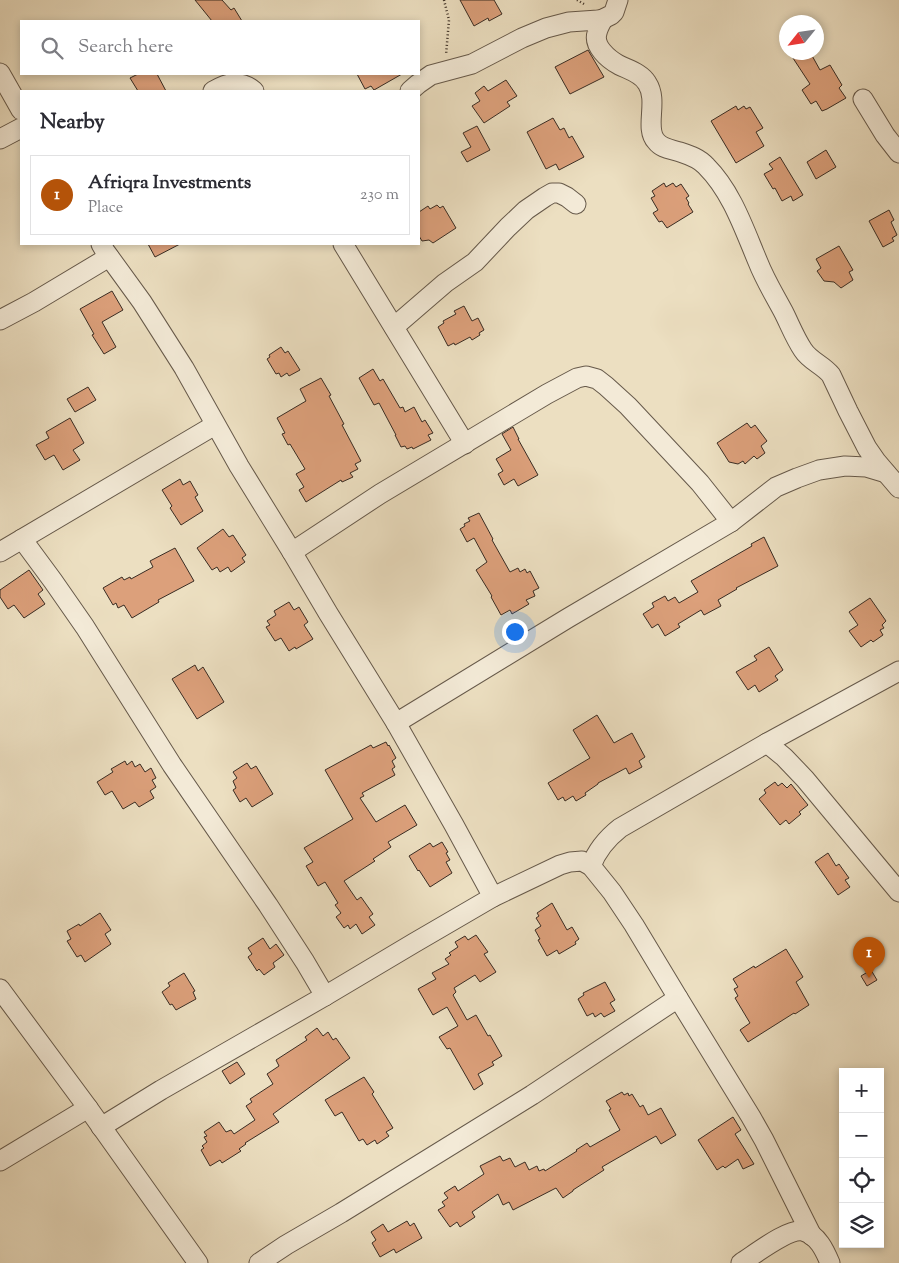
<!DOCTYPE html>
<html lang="en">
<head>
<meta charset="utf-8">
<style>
  :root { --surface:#fff; --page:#f2f2f3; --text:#2b2b33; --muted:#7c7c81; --line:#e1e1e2; --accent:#b45309 }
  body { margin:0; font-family:"Sorts Mill Goudy",serif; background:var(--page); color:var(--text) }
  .controls { position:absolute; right:15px; bottom:15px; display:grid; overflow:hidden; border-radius:0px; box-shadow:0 2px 8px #0003 }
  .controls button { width:45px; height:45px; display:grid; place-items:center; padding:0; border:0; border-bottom:1px solid var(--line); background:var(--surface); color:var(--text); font:25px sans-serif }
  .compass { position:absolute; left:779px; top:15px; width:45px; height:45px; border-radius:50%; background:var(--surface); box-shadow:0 2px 8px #0003; rotate:240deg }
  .you { position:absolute; left:514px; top:631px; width:18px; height:18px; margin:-12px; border:4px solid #fff; border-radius:50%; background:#1a73e8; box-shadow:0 0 0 8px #1a73e833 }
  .badge { display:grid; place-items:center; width:32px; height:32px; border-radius:50%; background:var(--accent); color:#fff; font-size:16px; font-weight:700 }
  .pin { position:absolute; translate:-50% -41px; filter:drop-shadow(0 1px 2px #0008) }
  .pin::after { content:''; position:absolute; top:26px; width:18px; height:15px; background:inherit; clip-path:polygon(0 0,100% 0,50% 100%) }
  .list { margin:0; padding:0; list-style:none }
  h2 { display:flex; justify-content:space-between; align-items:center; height:65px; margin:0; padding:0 20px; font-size:21px }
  h2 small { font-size:16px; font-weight:400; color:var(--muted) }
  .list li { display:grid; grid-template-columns:32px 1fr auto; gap:15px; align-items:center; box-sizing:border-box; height:80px; margin:0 10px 10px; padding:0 10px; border:1px solid var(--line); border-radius:0px }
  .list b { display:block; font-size:19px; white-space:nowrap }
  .list p { margin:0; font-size:16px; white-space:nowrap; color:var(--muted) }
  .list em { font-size:16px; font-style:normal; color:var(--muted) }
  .icon { flex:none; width:28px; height:28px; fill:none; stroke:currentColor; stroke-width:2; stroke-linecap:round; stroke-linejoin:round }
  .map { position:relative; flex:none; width:899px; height:1263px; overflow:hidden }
  .search { position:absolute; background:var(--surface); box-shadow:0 2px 8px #0003; left:20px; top:20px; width:400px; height:55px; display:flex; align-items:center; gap:12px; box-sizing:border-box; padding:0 18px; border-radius:0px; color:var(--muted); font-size:19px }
  .panel { position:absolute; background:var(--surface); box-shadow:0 2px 8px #0003; left:20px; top:90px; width:400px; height:155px; border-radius:0px }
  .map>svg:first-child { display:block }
  .building { fill:#dca07b; stroke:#392c23 }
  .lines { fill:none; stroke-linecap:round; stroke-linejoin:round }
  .minor-casing { stroke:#66594a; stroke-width:21 }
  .path { stroke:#392c23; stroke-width:2.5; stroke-dasharray:1 2.5; stroke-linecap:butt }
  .minor { stroke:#f3ead7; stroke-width:19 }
</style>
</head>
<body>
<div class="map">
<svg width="899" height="1263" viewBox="0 0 899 1263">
  <rect width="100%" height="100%" fill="#ecdfc1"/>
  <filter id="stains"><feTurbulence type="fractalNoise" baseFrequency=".004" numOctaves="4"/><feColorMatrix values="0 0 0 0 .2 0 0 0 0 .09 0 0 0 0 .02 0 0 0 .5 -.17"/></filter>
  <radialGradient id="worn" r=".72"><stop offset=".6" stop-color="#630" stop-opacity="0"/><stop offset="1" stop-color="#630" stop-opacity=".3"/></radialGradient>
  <g class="building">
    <polygon points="195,0 222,0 231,10 234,8 242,21 212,21"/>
    <polygon points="460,0 494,0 502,14 489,21 488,18 474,26"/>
    <polygon points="588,50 604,77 570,94 555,67"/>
    <polygon points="789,52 810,52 820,70 830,65 842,85 839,88 846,98 827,109 822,111 816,101 811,104 802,90 810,84"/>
    <polygon points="138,74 157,74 166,91 138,91 130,78"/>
    <polygon points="357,74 402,74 374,90 371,86 365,89"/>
    <polygon points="506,80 517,96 507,102 510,106 484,123 472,106 480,101 475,93 484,86 488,91"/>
    <polygon points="736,106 738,110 744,106 746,109 750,107 763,128 756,132 764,146 736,163 711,121"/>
    <polygon points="553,118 560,130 564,128 569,138 572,136 584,157 559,170 556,164 546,169 527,132"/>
    <polygon points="477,126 490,150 467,162 461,152 471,147 463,133"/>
    <polygon points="826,150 836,167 816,179 807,162"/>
    <polygon points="780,157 803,195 793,201 791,196 782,201 775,188 773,189 764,174 773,169 769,164"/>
    <polygon points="664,183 666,187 673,183 676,187 681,184 689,196 686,198 689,203 688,204 693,212 667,228 662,221 659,222 653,213 658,210 651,198 655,196 652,191"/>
    <polygon points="437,205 440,208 443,206 456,228 433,243 429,240 422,241 419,236 419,212 428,206 430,209"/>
    <polygon points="889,210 894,220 891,222 897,235 892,238 894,241 883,247 869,221"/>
    <polygon points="148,244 180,244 155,257"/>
    <polygon points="839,246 853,270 849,272 853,280 841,288 834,282 824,281 817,271 821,268 816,259"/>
    <polygon points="112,291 123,310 102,322 116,347 104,354 92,335 94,334 80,309"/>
    <polygon points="464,306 472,321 478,318 484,330 479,333 480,335 472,340 470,337 455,345 454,343 448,346 438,327 444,323 443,321 456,314 454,311"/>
    <polygon points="281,347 285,353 288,351 300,370 289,376 287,373 281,377 279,373 276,374 267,359 270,357 269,355"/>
    <polygon points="373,369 380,381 383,379 400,408 403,407 405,412 414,407 422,422 425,420 433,433 428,435 431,440 413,449 412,447 407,449 405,446 401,447 395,435 396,435 379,403 374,405 359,378"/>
    <polygon points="321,378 331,395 329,396 344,424 342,425 361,461 355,464 358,469 350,473 353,477 342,482 341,480 306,502 299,490 304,487 296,474 305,469 290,444 288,445 282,434 285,433 277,418 306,401 300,389"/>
    <polygon points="88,387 96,400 75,412 67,399"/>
    <polygon points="70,418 84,443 73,450 80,460 63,470 54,455 45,460 36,445 49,438 46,432"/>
    <polygon points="747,423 751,428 755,425 767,441 761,446 765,453 757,459 754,456 745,464 743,461 738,464 729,462 717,443"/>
    <polygon points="513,427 519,439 518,439 538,475 518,486 514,479 504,485 498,474 503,471 496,459 511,450 502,434"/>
    <polygon points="180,479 183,485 190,481 198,495 195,497 203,511 181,525 170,508 172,506 162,490"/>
    <polygon points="479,513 493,539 492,540 510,572 518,568 520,572 525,569 527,573 530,571 539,588 533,591 535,596 526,600 529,604 512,614 510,610 501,615 491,597 492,596 476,570 487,562 474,538 467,542 460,529 465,526 464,524 470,521 468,518"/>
    <polygon points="223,529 229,537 233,535 246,555 242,558 245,562 231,572 228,567 220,572 217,567 212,570 197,548"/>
    <polygon points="764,537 778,566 736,588 737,589 718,600 721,606 704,615 701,610 678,624 680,627 665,636 658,624 652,628 643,614 654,607 652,603 665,596 668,601 675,597 679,603 698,592 691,581 752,546 751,544"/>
    <polygon points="175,548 194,581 158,600 159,602 132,618 124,605 118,608 116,603 113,605 103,588 122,577 124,580 130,577 131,579 153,567 150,561"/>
    <polygon points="29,570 43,590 38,594 45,604 24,618 14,605 8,609 0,597 0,590"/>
    <polygon points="870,598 886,621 882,625 884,628 880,630 883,635 873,642 871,640 861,647 849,631 858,625 849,612"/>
    <polygon points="289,602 294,610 299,607 308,622 304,625 313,639 296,649 295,647 289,651 281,638 275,641 266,627 270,625 267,621 276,615 274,611"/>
    <polygon points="769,647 783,670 775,676 778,680 759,692 755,685 748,690 736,672 757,660 754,656"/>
    <polygon points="195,665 198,671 203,667 224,702 197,719 172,679"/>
    <polygon points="597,715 614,743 632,733 645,757 639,761 642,767 629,774 626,768 598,783 598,784 585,793 586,795 576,801 573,796 565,801 563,797 558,800 548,783 590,758 573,730"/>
    <polygon points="386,742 388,746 389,745 396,758 392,761 395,767 392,769 395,775 362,793 364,796 360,798 376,822 405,805 417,825 388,842 391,847 373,859 375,861 344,881 357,900 361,897 373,914 369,917 375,925 362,934 356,924 350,929 348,925 344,928 336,917 341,913 335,905 338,903 325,882 318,886 306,866 313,862 304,848 353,819 325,770 371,745 373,748"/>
    <polygon points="125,761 127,765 132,761 135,767 140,764 145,772 151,768 156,778 152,780 156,787 150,791 154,798 139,807 135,802 123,809 112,791 105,795 97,782 113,772 111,769"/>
    <polygon points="247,763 251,769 256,766 273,794 252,807 246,798 240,802 233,790 236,788 233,781 237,778 233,772"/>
    <polygon points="775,782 778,786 782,783 787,788 791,784 808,805 799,812 801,814 789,824 786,820 780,825 759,799 766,793 764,790"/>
    <polygon points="442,842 448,852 446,853 450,860 446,862 452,873 430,887 419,870 418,871 409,856 430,843 433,847"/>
    <polygon points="828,853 836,866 839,864 849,878 845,880 850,887 838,895 815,862"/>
    <polygon points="552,903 567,930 572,927 579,939 575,942 576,944 559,954 557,950 547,956 538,940 540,939 535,930 541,926 536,918 539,916 537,913"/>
    <polygon points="100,913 111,930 105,934 111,944 85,962 81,955 77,957 67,941 71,939 67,931 79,924 80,926"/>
    <polygon points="476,935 488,952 484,954 496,972 480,982 475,975 454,988 456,992 453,995 467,1020 476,1015 488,1036 490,1035 502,1056 492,1062 494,1065 478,1074 483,1084 474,1090 450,1048 447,1049 439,1037 458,1026 447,1007 433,1015 418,989 436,979 432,973 449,964 445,959 451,955 449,953 458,947 455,942 465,936 468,940"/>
    <polygon points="263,938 270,949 276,944 284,955 273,963 275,967 264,975 259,969 257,971 248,957 252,954 248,948"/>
    <polygon points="786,949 803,977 796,982 809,1005 795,1014 794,1013 748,1042 740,1030 750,1023 735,998 738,996 734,989 738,987 733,979 754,966 755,968"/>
    <polygon points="871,970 877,980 867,986 861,976"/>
    <polygon points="184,973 195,991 193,992 196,999 176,1010 172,1004 170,1005 162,992 170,986 168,983"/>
    <polygon points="605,982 615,1000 610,1003 615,1011 604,1017 601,1013 595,1017 593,1013 587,1016 578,999 584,995 583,993"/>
    <polygon points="317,1028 323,1036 328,1032 333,1040 336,1038 350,1058 273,1114 279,1122 245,1143 246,1144 239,1149 241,1151 222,1163 220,1160 210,1166 201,1150 204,1148 202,1146 207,1142 204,1137 207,1136 204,1132 219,1122 226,1132 231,1130 234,1134 255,1120 246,1106 252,1102 250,1099 273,1084 267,1074 279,1066 276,1060 307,1040 305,1037"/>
    <polygon points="237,1062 245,1074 230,1084 222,1071"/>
    <polygon points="364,1077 374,1092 372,1094 393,1128 386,1132 389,1136 377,1144 375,1140 367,1145 363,1139 359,1141 342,1112 335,1116 325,1100"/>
    <polygon points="622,1092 624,1095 628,1093 629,1096 632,1094 640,1107 643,1105 648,1115 661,1108 676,1135 661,1144 656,1136 647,1141 602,1167 604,1170 573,1190 573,1191 563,1198 556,1188 513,1210 509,1202 503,1205 498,1194 472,1212 475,1217 460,1227 457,1222 450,1227 438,1210 445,1206 442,1202 448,1198 444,1193 455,1186 458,1191 484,1174 480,1166 500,1156 503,1161 510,1158 515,1167 525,1162 529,1170 537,1166 539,1171 544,1169 545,1171 577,1151 576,1150 587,1143 590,1147 620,1130 609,1110 611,1109 606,1101"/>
    <polygon points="733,1117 741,1130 735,1134 754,1164 743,1169 738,1159 725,1168 723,1166 717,1170 698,1140"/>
    <polygon points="407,1221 410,1226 414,1223 422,1238 396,1253 394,1249 380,1257 372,1243 376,1240 371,1232 383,1224 388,1232"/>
  </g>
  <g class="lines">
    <defs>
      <g id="minor">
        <path d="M603,19C601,23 598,28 597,33C593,46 608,59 619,65C629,70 641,73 647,83C659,101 644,128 656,141C662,149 671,149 680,152C689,155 699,158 706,166C732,192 744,229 758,262C765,280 775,296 784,313C790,325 795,338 803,350C810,361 823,365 831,375L848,411L867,448L876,461L899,488"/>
        <polyline points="0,73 21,110"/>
        <path d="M213,91C227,83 240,79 254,91"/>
        <polyline points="410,91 418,84 431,75 472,64 522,38 546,28 569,22 598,20 603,19 611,15 614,12 618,0"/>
        <polyline points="863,99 885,135 899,153"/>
        <polyline points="0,139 21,128"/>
        <polyline points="101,244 105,251 142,302 184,368 239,466 292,552 328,613 396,723 454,825 493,897"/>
        <polyline points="343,244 465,444"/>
        <polyline points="0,320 34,302 109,257"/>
        <polyline points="394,327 445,283 475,262 508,227 526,210 545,197 552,193 559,193 567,197 576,204"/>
        <polyline points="22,539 53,581 85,627 172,765 268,905 305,962 325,996"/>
        <polyline points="0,552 215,425"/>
        <polyline points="292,552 380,494 547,394 577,378 586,376 597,379 606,386 628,406 700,483 731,522"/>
        <polyline points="396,723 568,618 731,522 776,487 797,478 819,470 845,466 866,467 886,473"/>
        <polyline points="767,743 784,757 805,779 899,892"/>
        <path d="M591,866C597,850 606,839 620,828L767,743L899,671"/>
        <polyline points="0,989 88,1108 198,1263"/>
        <polyline points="101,1127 161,1090 325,996 414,943 493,897 560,865 570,862 582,861 591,866 612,892 634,925 678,998 751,1117 764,1140 812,1236"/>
        <polyline points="0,1161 88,1108"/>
        <polyline points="259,1263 286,1245 341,1213 532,1095 678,998"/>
        <path d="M741,1263C754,1255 788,1228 803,1231C818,1235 825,1251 830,1263"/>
      </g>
    </defs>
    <use href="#minor" class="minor-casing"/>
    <g class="path">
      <polyline points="444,0 449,20 446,55"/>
      <polyline points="577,0 584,4"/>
    </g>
    <use href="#minor" class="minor"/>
  </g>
  <rect width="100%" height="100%" filter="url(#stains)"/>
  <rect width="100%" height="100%" fill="url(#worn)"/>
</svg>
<div class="controls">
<button>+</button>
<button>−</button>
<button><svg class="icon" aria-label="locate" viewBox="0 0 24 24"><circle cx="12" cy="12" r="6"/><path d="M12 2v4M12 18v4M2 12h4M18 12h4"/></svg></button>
<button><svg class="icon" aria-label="layers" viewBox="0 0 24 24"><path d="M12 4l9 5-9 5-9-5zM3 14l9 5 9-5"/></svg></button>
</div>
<svg class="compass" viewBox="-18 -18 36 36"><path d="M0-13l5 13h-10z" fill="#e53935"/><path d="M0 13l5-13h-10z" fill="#7c7c81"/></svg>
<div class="you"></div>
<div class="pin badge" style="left:869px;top:978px">1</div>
<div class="search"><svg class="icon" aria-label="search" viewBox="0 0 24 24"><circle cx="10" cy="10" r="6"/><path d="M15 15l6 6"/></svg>Search here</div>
<section class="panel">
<h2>Nearby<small></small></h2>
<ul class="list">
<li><span class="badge">1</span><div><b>Afriqra Investments</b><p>Place</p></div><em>230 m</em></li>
</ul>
</section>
</div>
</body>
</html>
